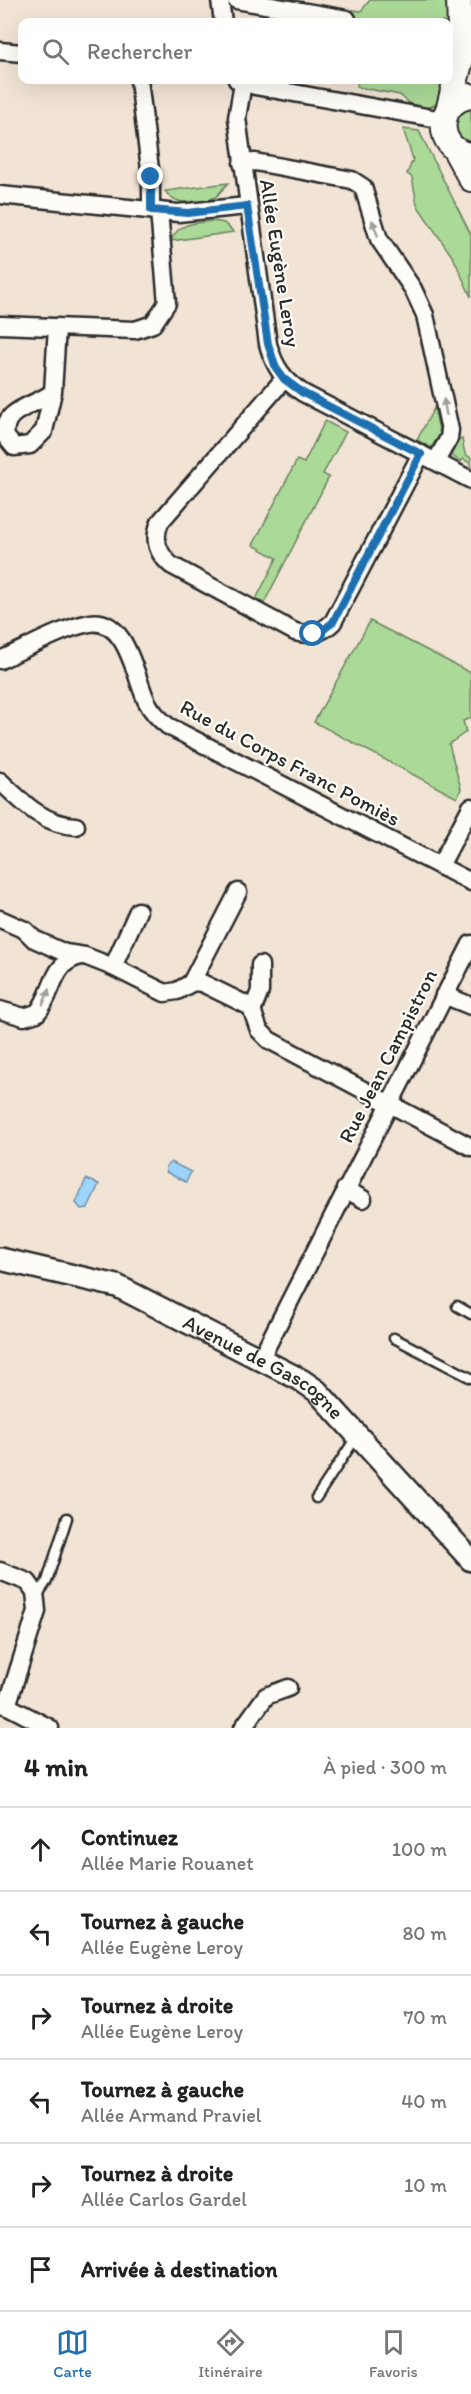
<!DOCTYPE html>
<html lang="fr">
<head>
<meta charset="utf-8">
<style>
  :root { --surface:#fff; --page:#f6f6f6; --text:#222; --muted:#767676; --line:#e0e0e0; --accent:#1f6fb2 }
  body { margin:0; font-family:Itim,sans-serif; background:var(--page); color:var(--text) }
  .stop { position:absolute; width:18px; height:18px; margin:-14px; border:4px solid #1f6fb2; border-radius:50%; background:#fff }
  .stop.end { background:#1f6fb2; border-color:#fff; box-shadow:0 2px 6px #0008 }
  .list { margin:0; padding:0; list-style:none }
  h2 { display:flex; justify-content:space-between; align-items:center; height:78px; margin:0; padding:0 24px; font-size:26px }
  h2 small { font-size:20px; font-weight:400; color:var(--muted) }
  .list li { display:grid; grid-template-columns:39px 1fr auto; gap:18px; align-items:center; box-sizing:border-box; height:84px; padding:0 24px; border-top:2px solid var(--line) }
  .list b { display:block; font-size:22px; white-space:nowrap }
  .list p { margin:0; font-size:20px; white-space:nowrap; color:var(--muted) }
  .list em { font-size:20px; font-style:normal; color:var(--muted) }
  .icon { flex:none; width:33px; height:33px; fill:none; stroke:currentColor; stroke-width:2; stroke-linecap:round; stroke-linejoin:round }
  .map { position:relative; flex:none; width:471px; height:1728px; overflow:hidden }
  .search { position:absolute; background:var(--surface); box-shadow:0 6px 24px #0002; left:18px; right:18px; top:18px; height:66px; display:flex; align-items:center; gap:15px; box-sizing:border-box; padding:0 21px; border-radius:12px; color:var(--muted); font-size:22px }
  .sheet { height:582px; background:var(--surface) }
  nav { display:flex; justify-content:space-around; align-items:center; box-sizing:border-box; height:84px; border-top:2px solid var(--line); background:var(--surface); font-size:16px; color:var(--muted) }
  nav a { display:grid; justify-items:center; gap:3px }
  nav .on { color:var(--accent) }
  .map>svg:first-child { display:block }
  .green { fill:#abd997; stroke:#6b8261; stroke-width:1.5 }
  .water { fill:#9cd4fb; stroke:#6f90a8; stroke-width:1.5 }
  .lines { fill:none; stroke-linecap:round; stroke-linejoin:round }
  .service-casing { stroke:#2b2b2b; stroke-width:13 }
  .minor-casing { stroke:#2b2b2b; stroke-width:21 }
  .tertiary-casing { stroke:#2b2b2b; stroke-width:26 }
  .secondary-casing { stroke:#2b2b2b; stroke-width:28 }
  .service { stroke:#fdfcf7; stroke-width:8 }
  .minor { stroke:#fdfcf7; stroke-width:16 }
  .tertiary { stroke:#fdfcf7; stroke-width:21 }
  .secondary { stroke:#fdfcf7; stroke-width:24 }
  .oneway { fill:#9e9e9b }
  .route { stroke:#1f6fb2; stroke-width:8 }
  .labels { text-anchor:middle; stroke-width:4.5; stroke-linejoin:round; paint-order:stroke }
  .street-label { font-size:21px; fill:#2b2b2b; stroke:#fdfcf7 }
</style>
</head>
<body>
<div class="map">
<svg width="471" height="1728" viewBox="0 0 471 1728">
  <rect width="100%" height="100%" fill="#f1e4d5"/>
  <filter id="ink" filterUnits="userSpaceOnUse"><feTurbulence type="fractalNoise" baseFrequency=".0167" numOctaves="2"/><feDisplacementMap in="SourceGraphic" scale="12" xChannelSelector="R" yChannelSelector="G"/><feConvolveMatrix kernelMatrix="1 2 1 2 8 2 1 2 1" color-interpolation-filters="sRGB"/></filter>
  <g filter="url(#ink)">
    <g class="green">
      <path d="M370,0H451C454,33 468,110 416,109L400,95L357,87L358,80H448V22H358L352,10L361,11Z"/>
      <path d="M471,107V144L463,141L455,131C456,117 458,113 471,107Z"/>
      <polygon points="403,129 419,131 471,235 471,297 454,259 417,205 412,177 407,174 413,159"/>
      <path d="M228,183L216,197C200,204 176,207 165,191Z"/>
      <path d="M213,221L224,223L234,232L171,241C178,222 196,223 213,221Z"/>
      <polygon points="434,408 440,434 431,448 417,440"/>
      <polygon points="325,421 346,432 323,474 329,477 264,603 256,599 277,558 253,545 297,460 304,463"/>
      <polygon points="462,439 465,454 471,458 471,468 470,463 463,459 461,462 451,455 458,440"/>
      <polygon points="370,621 471,673 471,718 463,721 466,732 449,744 461,789 457,798 314,722"/>
    </g>
    <g class="water">
      <polygon points="171,1162 191,1172 186,1182 166,1172 166,1166"/>
      <polygon points="86,1179 99,1184 88,1208 81,1209 76,1203"/>
    </g>
    <g class="lines">
      <defs>
        <g id="service">
          <polyline points="457,1306 471,1314"/>
          <polyline points="394,1338 471,1378"/>
          <polyline points="316,1498 357,1436"/>
          <polyline points="37,1596 47,1581 67,1518"/>
        </g>
        <g id="minor">
          <polyline points="220,0 223,22"/>
          <polyline points="236,0 347,19"/>
          <polyline points="0,51 22,53"/>
          <polyline points="139,80 151,177 151,210"/>
          <polyline points="237,80 255,86 443,120"/>
          <path d="M243,83L237,118L268,344C274,366 283,380 303,393L471,480"/>
          <polyline points="242,163 255,162 352,180 363,187 379,239 413,289 425,315 450,430 449,438 436,461"/>
          <polyline points="0,195 178,213 247,206"/>
          <polyline points="0,325 135,330 153,324 167,303 159,211"/>
          <path d="M284,379L160,522C153,539 157,553 171,565L295,632C310,636 322,633 333,622L421,454"/>
          <path d="M53,392L44,431L30,445L14,447L6,437C0,408 37,406 53,392L57,327"/>
          <path d="M0,660C28,648 59,629 90,623C127,617 135,678 147,702C152,712 159,719 168,726L471,882"/>
          <path d="M0,781C22,802 44,825 76,826"/>
          <polyline points="440,866 471,807"/>
          <polyline points="0,919 25,930 34,939 65,953 85,956 113,967 165,993 177,991 193,982 202,983 251,1007 259,1030 269,1040 471,1147"/>
          <polyline points="113,967 138,911"/>
          <polyline points="191,983 238,892"/>
          <polyline points="444,995 471,1006"/>
          <polyline points="253,1009 260,991 260,965"/>
          <path d="M0,1010L24,1017L37,1013C55,993 50,962 82,956"/>
          <polyline points="345,1189 363,1199"/>
          <polyline points="261,1358 471,944"/>
          <polyline points="0,1571 28,1582 35,1592 37,1611 7,1706"/>
          <polyline points="0,1702 50,1728"/>
          <polyline points="243,1728 266,1696 288,1688"/>
        </g>
        <g id="tertiary">
          <path id="s1" d="M0,1259L117,1286L301,1380L317,1391L471,1560"/>
        </g>
        <g id="secondary">
          <path d="M471,96C435,100 434,151 471,155"/>
          <polyline points="449,107 461,59 459,0"/>
          <polyline points="455,150 471,179"/>
        </g>
      </defs>
      <use href="#service" class="service-casing"/>
      <use href="#minor" class="minor-casing"/>
      <use href="#tertiary" class="tertiary-casing"/>
      <use href="#secondary" class="secondary-casing"/>
      <use href="#service" class="service"/>
      <use href="#minor" class="minor"/>
      <use href="#tertiary" class="tertiary"/>
      <use href="#secondary" class="secondary"/>
    </g>
    <defs><path id="oneway-solid" d="M-6-.8H1V-3.2L6.5 0L1 3.2V.8H-6Z" transform="scale(1.5)"/></defs>
    <g class="oneway">
      <use href="#oneway-solid" transform="translate(375 228) rotate(-110)"/>
      <use href="#oneway-solid" transform="translate(445 407) rotate(-100)"/>
      <use href="#oneway-solid" transform="translate(46 997) rotate(-68)"/>
    </g>
  </g>
  <g class="lines" filter="url(#ink)">
    <polyline class="route" points="151,177 151,210 188,213 247,206 268,344 276,368 284,379 303,393 421,454 333,622 322,631 313,634"/>
  </g>
  <g class="labels">
    <g class="street-label">
      <text transform="translate(280 263) rotate(81)" y="7">Allée Eugène Leroy</text>
      <text transform="translate(290 763) rotate(28)" y="7">Rue du Corps Franc Pomiès</text>
      <text transform="translate(388 1056) rotate(-63)" y="7">Rue Jean Campistron</text>
      <text dy="7" stroke="none"><textPath href="#s1" startOffset="288">Avenue de Gascogne</textPath></text>
    </g>
  </g>
</svg>
<div class="stop" style="left:313px;top:634px"></div>
<div class="stop end" style="left:151px;top:177px"></div>
<div class="search"><svg class="icon" aria-label="search" viewBox="0 0 24 24"><circle cx="10" cy="10" r="6"/><path d="M15 15l6 6"/></svg>Rechercher</div>
</div>
<section class="sheet">
<h2>4 min<small>À pied · 300 m</small></h2>
<ul class="list">
<li><svg class="icon" aria-label="ahead" viewBox="0 0 24 24"><path d="M12 20V5M6 11l6-6 6 6"/></svg><div><b>Continuez</b><p>Allée Marie Rouanet</p></div><em>100 m</em></li>
<li><svg class="icon" aria-label="left" viewBox="0 0 24 24"><path d="M17 20v-9H6M10 6l-5 5 5 5"/></svg><div><b>Tournez à gauche</b><p>Allée Eugène Leroy</p></div><em>80 m</em></li>
<li><svg class="icon" aria-label="right" viewBox="0 0 24 24"><path d="M7 20v-9h11M14 6l5 5-5 5"/></svg><div><b>Tournez à droite</b><p>Allée Eugène Leroy</p></div><em>70 m</em></li>
<li><svg class="icon" aria-label="left" viewBox="0 0 24 24"><path d="M17 20v-9H6M10 6l-5 5 5 5"/></svg><div><b>Tournez à gauche</b><p>Allée Armand Praviel</p></div><em>40 m</em></li>
<li><svg class="icon" aria-label="right" viewBox="0 0 24 24"><path d="M7 20v-9h11M14 6l5 5-5 5"/></svg><div><b>Tournez à droite</b><p>Allée Carlos Gardel</p></div><em>10 m</em></li>
<li><svg class="icon" aria-label="arrive" viewBox="0 0 24 24"><path d="M6 21V4h12l-3 4 3 4H6"/></svg><div><b>Arrivée à destination</b></div></li>
</ul>
</section>
<nav>
<a class="on"><svg class="icon" aria-label="map" viewBox="0 0 24 24"><path d="M3 6l6-2 6 2 6-2v14l-6 2-6-2-6 2zM9 4v14M15 6v14"/></svg>Carte</a>
<a><svg class="icon" aria-label="directions" viewBox="0 0 24 24"><path d="M12 3l9 9-9 9-9-9zM9 14v-3h6M13 9l2 2-2 2"/></svg>Itinéraire</a>
<a><svg class="icon" aria-label="saved" viewBox="0 0 24 24"><path d="M7 4h10v16l-5-4-5 4z"/></svg>Favoris</a>
</nav>
</body>
</html>
